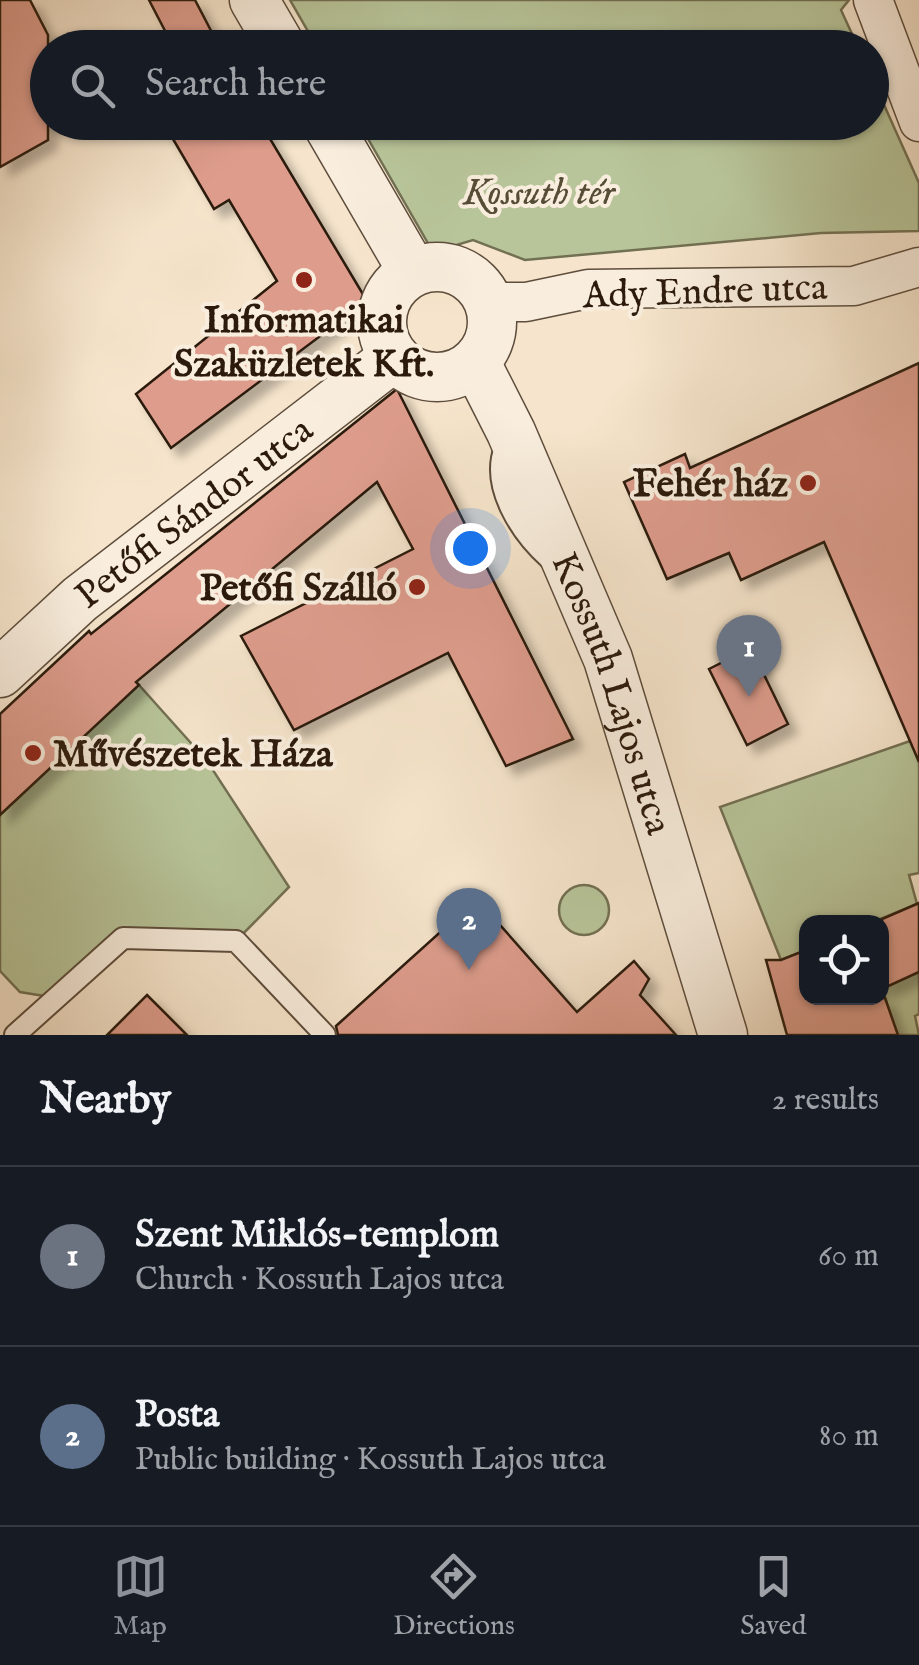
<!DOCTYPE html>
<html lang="en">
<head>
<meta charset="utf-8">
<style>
  :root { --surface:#171b24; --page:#242831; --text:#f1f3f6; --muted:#9ea1a6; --line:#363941; --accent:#8c9099 }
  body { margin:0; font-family:"IM FELL English",serif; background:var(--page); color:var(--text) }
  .controls { position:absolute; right:30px; bottom:30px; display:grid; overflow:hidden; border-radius:20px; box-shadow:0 2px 8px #0004 }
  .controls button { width:90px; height:90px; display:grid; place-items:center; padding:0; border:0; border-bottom:2px solid var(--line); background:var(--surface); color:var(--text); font:50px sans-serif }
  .you { position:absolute; left:470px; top:548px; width:35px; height:35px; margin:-25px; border:8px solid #fff; border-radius:50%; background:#1a73e8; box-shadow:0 0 0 15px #1a73e833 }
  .badge { display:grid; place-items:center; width:65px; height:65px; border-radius:50%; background:var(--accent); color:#fff; font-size:32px; font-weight:700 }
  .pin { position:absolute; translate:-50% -82px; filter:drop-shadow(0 2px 5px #0008) }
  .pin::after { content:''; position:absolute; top:52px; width:35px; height:30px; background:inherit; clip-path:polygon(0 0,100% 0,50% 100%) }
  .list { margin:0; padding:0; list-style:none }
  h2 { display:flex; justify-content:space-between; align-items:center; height:130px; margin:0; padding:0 40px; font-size:42px }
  h2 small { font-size:32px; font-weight:400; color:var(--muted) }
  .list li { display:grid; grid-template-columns:65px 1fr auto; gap:30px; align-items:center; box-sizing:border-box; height:180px; padding:0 40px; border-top:2px solid var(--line) }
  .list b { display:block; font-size:38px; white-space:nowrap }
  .list p { margin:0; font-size:32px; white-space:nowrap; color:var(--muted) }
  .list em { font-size:32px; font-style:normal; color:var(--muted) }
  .icon { flex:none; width:55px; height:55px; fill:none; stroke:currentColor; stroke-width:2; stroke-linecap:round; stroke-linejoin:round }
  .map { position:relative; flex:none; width:919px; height:1035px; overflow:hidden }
  .search { position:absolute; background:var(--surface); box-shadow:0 2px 8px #0004; left:30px; right:30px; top:30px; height:110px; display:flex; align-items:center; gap:25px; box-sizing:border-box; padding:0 35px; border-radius:55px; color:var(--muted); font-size:38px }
  .sheet { height:490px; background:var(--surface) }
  nav { display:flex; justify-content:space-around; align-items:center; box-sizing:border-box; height:140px; border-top:2px solid var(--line); background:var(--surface); font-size:28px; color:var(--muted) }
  nav a { display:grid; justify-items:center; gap:5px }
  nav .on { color:var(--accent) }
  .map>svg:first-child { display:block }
  .green { fill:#b8c59a; stroke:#727053; stroke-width:2.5 }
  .building { fill:#dd9c8c; stroke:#2c1a0c; stroke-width:2.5; filter:url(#shadow) }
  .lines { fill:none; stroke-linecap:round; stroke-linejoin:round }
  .service-casing { stroke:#5e4d3c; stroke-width:24 }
  .minor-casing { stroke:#5e4d3c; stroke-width:41 }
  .tertiary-casing { stroke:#5e4d3c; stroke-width:51 }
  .service { stroke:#f9eede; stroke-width:20 }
  .minor { stroke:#f9eede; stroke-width:38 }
  .tertiary { stroke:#f9eede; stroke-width:48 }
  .poi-dot { fill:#8f2418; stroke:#f9eede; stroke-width:4 }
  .labels { text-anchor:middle; stroke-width:8; stroke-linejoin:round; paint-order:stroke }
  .park-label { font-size:38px; font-style:italic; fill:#564d37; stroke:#f9eede }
  .street-label { font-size:38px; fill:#2c1a0c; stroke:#f9eede }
  .poi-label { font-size:38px; font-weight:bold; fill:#2c1a0c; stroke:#f9eede; text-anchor:end }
</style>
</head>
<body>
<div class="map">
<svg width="919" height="1035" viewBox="0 0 919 1035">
  <defs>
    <filter id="shadow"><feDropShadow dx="9" dy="9" stdDeviation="5" flood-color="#0004"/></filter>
  </defs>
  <rect width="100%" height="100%" fill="#f6e5cc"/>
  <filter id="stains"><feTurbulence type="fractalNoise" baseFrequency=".002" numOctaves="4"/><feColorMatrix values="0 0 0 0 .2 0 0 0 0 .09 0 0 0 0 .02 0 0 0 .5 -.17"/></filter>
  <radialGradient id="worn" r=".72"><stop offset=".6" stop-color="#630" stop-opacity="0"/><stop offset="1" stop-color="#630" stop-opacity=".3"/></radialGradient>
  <g class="green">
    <polygon points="290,0 849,0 841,10 858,47 317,47"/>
    <polygon points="872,78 919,183 919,231 821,233 525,260 473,240 433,252 359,123 872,122"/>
    <polygon points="139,685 207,761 289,887 236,941 123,938 56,998 20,992 0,971 0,796"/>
    <polygon points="910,741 919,741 919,873 909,875 917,904 873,922 806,922 806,950 781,960 720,807"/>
    <circle cx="584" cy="910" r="25"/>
    <polygon points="919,972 919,1014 915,1016 919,1035 897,1035 882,988"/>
  </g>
  <g class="building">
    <polygon points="0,0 30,0 48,35 48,140 0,167"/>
    <polygon points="149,0 195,0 220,48 174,48"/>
    <polygon points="163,122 260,122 367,301 171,448 136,394 277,281 229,200 214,209"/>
    <polygon points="919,363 919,762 824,542 741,580 729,553 667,579 624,482 685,454 690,468"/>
    <polygon points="397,389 573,739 506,766 448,653 294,730 241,636 413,549 377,482 136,682 139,685 0,815 0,714 89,631 91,634"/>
    <polygon points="751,648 788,724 747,745 709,669"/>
    <polygon points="477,899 577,1012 634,961 649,979 640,995 676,1035 338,1035 336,1026"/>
    <polygon points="919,903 919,972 882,989 882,919"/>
    <polygon points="806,950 806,998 885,998 898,1035 787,1035 766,960 781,960"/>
    <polygon points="147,995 187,1035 107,1035"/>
  </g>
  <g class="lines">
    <defs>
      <g id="service">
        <path d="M505,448C490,486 521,533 549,558"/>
        <polyline points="15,1035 123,938 236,941 325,1035"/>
      </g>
      <g id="minor">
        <polyline points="873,0 919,122"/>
        <polyline points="489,302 526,302 588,289 854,286 919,267"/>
      </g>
      <g id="tertiary">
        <polyline points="254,0 282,48"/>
        <polyline points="326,122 413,272"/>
        <circle cx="437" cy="322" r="55"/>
        <path id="s1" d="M476,363L511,432L608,659L723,1035"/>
        <path id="s2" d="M0,673L80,599L394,357"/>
      </g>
    </defs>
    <use href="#service" class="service-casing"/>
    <use href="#minor" class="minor-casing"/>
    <use href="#tertiary" class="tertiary-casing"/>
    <use href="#service" class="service"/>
    <use href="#minor" class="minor"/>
    <use href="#tertiary" class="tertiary"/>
  </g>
  <g class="poi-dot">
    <circle cx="304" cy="280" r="10"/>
    <circle cx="808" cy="483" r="10"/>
    <circle cx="417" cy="587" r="10"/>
    <circle cx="33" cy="753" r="10"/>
  </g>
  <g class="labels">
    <g class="park-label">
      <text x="539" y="204">Kossuth tér</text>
    </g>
    <g class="street-label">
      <text transform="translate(705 290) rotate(-2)" y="13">Ady Endre utca</text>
      <text dy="13" stroke="none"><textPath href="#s2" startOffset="252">Petőfi Sándor utca</textPath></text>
      <text dy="13" stroke="none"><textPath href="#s1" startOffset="358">Kossuth Lajos utca</textPath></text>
    </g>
    <g class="poi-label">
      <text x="304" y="332" text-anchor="middle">Informatikai<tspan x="304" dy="44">Szaküzletek Kft.</tspan></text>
      <text x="788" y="496">Fehér ház</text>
      <text x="397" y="600">Petőfi Szálló</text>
      <text x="53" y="766" text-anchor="start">Művészetek Háza</text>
    </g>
  </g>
  <rect width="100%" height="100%" filter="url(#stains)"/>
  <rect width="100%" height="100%" fill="url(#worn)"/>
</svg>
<div class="controls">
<button><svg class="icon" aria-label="locate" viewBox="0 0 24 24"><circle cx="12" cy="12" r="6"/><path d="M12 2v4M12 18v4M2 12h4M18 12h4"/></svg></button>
</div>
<div class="you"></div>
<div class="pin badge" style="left:749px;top:697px;background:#6b7280">1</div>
<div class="pin badge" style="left:469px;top:970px;background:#5c6f8a">2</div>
<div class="search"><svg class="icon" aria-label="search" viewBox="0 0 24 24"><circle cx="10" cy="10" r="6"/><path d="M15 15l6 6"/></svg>Search here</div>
</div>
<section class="sheet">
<h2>Nearby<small>2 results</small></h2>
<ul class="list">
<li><span class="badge" style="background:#6b7280">1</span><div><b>Szent Miklós-templom</b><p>Church · Kossuth Lajos utca</p></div><em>60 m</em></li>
<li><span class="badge" style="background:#5c6f8a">2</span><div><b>Posta</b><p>Public building · Kossuth Lajos utca</p></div><em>80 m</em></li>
</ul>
</section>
<nav>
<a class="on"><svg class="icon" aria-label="map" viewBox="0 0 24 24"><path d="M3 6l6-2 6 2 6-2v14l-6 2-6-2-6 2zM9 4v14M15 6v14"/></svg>Map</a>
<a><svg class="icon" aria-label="directions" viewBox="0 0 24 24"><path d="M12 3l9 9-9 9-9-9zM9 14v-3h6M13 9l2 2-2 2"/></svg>Directions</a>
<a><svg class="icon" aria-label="saved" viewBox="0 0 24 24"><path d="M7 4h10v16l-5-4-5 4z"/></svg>Saved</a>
</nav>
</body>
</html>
